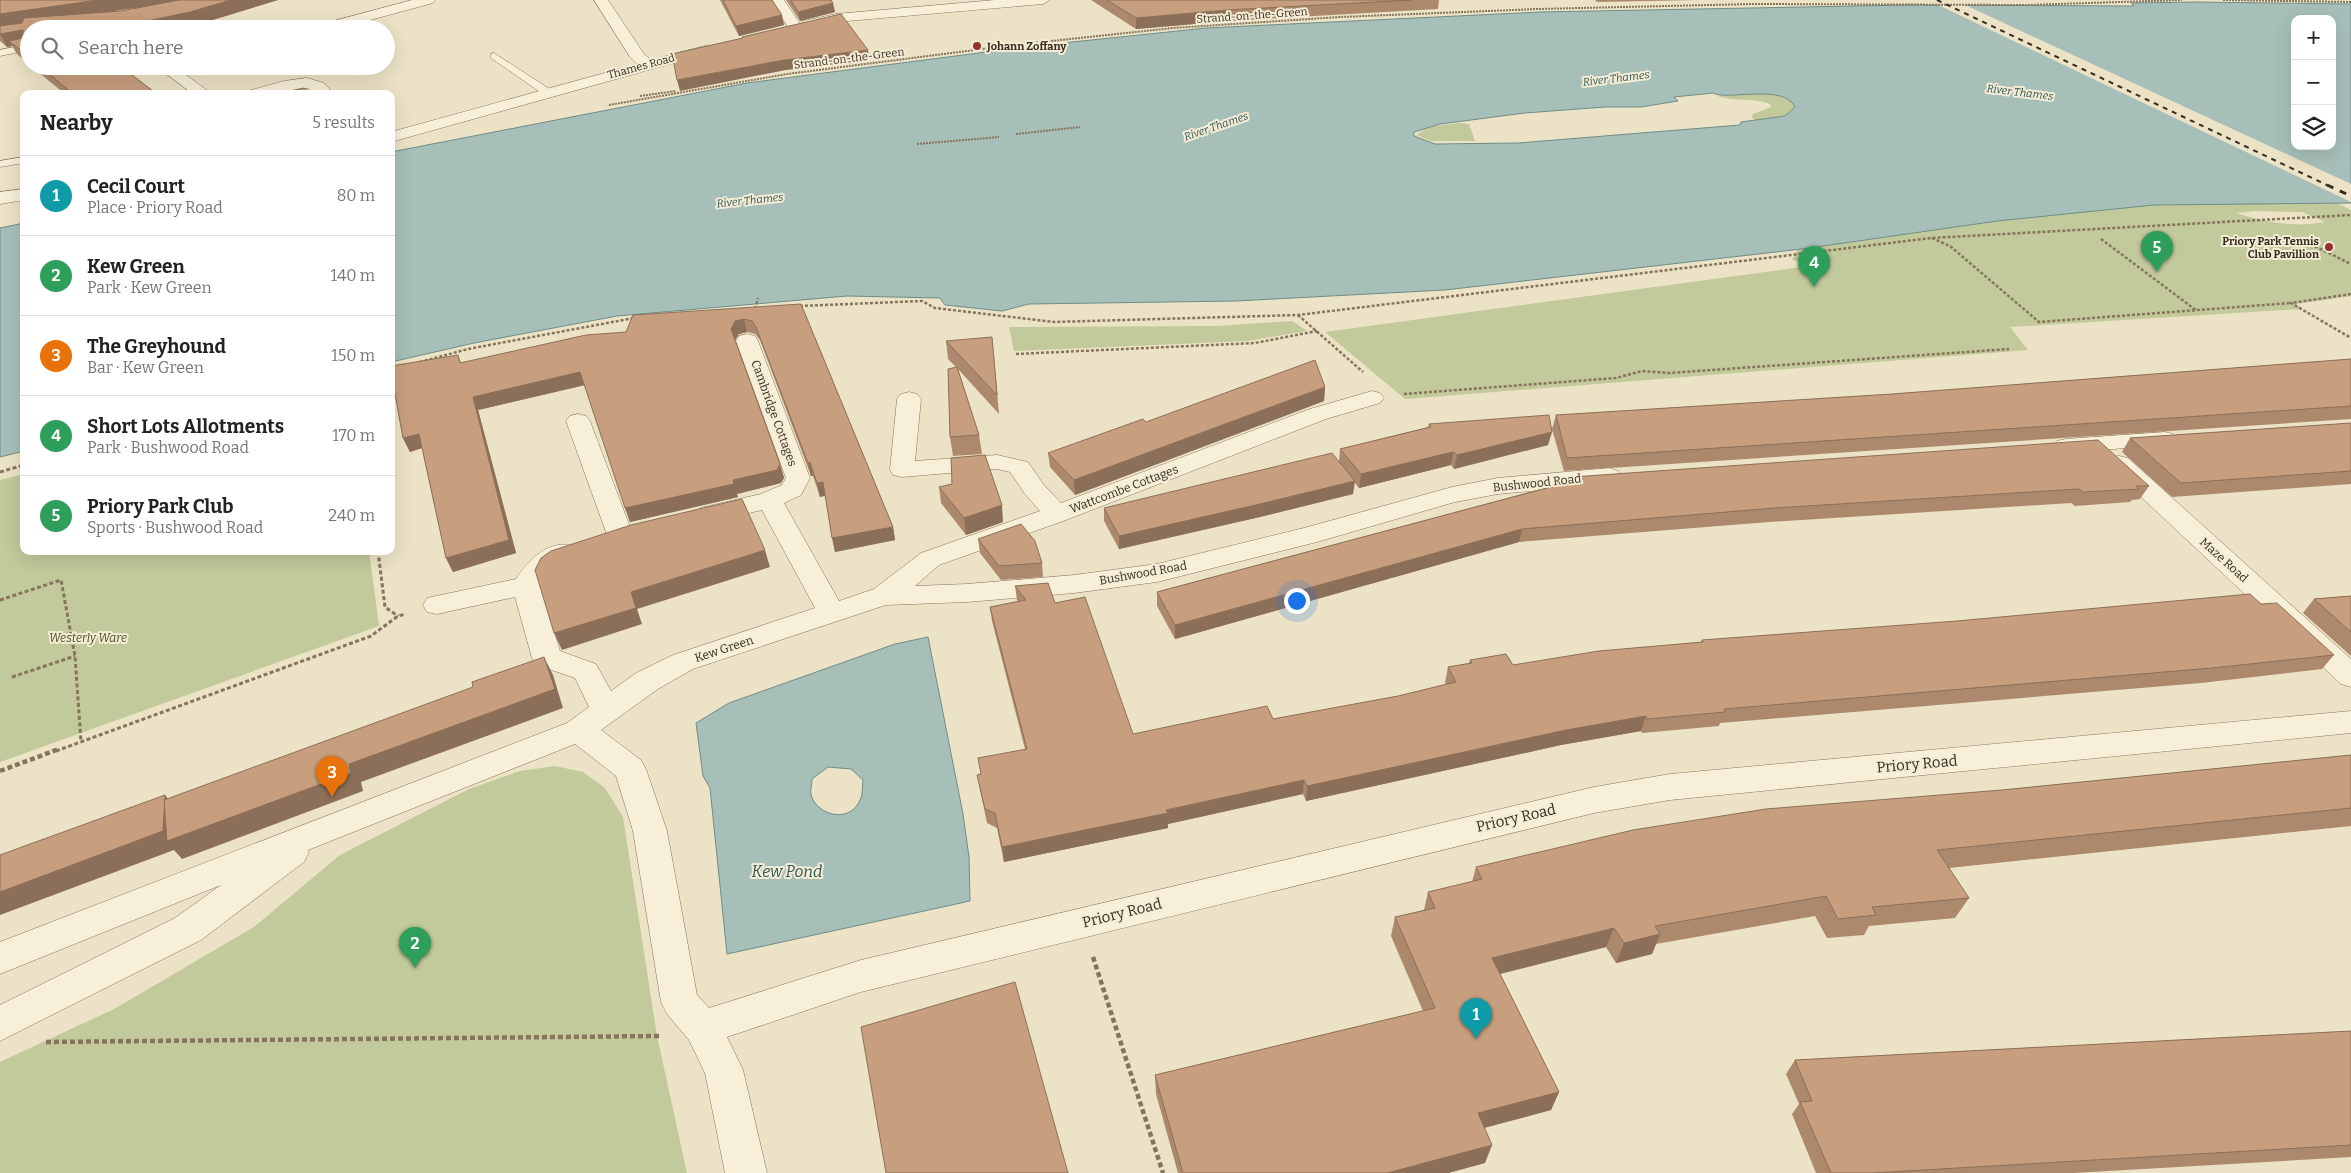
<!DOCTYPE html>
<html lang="en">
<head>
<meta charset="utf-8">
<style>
  :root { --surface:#fff; --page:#f6f6f6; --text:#222; --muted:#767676; --line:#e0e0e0; --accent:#923330 }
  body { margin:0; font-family:Bitter,serif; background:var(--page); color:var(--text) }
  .controls { position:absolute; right:15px; top:15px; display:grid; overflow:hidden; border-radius:10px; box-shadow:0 5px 20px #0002 }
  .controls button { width:45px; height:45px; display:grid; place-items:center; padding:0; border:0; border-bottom:1px solid var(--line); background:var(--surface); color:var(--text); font:25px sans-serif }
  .you { position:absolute; left:1296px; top:600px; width:18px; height:18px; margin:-12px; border:4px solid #fff; border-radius:50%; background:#1a73e8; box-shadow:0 0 0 8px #1a73e833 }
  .badge { display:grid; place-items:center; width:32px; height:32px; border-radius:50%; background:var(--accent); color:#fff; font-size:16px; font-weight:700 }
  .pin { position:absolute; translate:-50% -41px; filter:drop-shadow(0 1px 2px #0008) }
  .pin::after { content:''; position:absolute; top:26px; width:18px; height:15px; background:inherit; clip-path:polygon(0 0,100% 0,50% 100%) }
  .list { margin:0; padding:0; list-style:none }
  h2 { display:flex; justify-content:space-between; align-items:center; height:65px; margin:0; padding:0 20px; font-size:21px }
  h2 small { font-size:16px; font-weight:400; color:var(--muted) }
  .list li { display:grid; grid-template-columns:32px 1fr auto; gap:15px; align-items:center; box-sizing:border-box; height:80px; padding:0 20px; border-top:1px solid var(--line) }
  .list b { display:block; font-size:19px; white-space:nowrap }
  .list p { margin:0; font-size:16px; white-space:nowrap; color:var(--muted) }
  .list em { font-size:16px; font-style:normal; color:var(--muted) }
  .icon { flex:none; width:28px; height:28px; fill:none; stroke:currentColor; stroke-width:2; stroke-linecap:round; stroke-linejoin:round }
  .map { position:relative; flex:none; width:2351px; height:1173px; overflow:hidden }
  .search { position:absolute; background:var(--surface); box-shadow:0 5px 20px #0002; left:20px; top:20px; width:375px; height:55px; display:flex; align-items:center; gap:12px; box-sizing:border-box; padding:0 18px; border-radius:28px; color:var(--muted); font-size:19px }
  .panel { position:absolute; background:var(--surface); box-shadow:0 5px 20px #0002; left:20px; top:90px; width:375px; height:465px; border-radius:10px }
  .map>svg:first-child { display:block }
  .green { fill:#c2c99a; fill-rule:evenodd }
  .water { fill:#a7bfb9; stroke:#6e8d87; fill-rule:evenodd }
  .pier { fill:#ece2c6 }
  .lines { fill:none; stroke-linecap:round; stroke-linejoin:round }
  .service-casing { stroke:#86745c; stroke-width:1 }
  .minor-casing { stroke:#86745c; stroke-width:1 }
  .path-far3 { stroke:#86745c; stroke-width:2; stroke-dasharray:2 1; stroke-linecap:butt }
  .path-far2 { stroke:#86745c; stroke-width:2.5; stroke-dasharray:3 2; stroke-linecap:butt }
  .path-far1 { stroke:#86745c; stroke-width:3; stroke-dasharray:4 2.5; stroke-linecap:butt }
  .path { stroke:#86745c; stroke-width:4.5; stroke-dasharray:5 3; stroke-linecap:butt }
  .service { fill:#f7efd8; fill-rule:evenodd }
  .minor { fill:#f7efd8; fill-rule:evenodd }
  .rail-far1 { stroke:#372c1f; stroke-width:2; stroke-dasharray:5 5; stroke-linecap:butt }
  .rail { stroke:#372c1f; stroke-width:3; stroke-dasharray:7 7; stroke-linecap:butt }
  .wall { fill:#ac896c; fill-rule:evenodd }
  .shaded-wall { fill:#8c6f58 }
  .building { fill:#c89f7e; stroke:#8c6f58 }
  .poi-dot { fill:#923330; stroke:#f4ecd5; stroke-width:2 }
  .labels { text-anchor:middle; stroke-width:4; stroke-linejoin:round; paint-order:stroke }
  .far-street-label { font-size:11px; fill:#372c1f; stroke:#f4ecd5 }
  .far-poi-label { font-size:11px; font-weight:bold; fill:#372c1f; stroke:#f4ecd5; text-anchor:start }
  .far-water-label { font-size:11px; font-style:italic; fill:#305655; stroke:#f4ecd5 }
  .street-label { font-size:12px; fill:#372c1f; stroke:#f4ecd5 }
  .park-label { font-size:12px; font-style:italic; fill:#465227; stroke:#f4ecd5 }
  .near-street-label { font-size:15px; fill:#372c1f; stroke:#f4ecd5 }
  .near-water-label { font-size:16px; font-style:italic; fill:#305655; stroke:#f4ecd5 }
</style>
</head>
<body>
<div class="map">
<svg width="2351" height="1173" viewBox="0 0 2351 1173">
  <rect width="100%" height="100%" fill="#ece2c6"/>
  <g class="green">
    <path d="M1739,93C1753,93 1789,92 1795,107L1785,116L1756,121L1751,116L1753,114L1771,107L1770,104C1753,97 1735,102 1717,96Z"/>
    <path d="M1459,123L1469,124L1475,141H1430L1417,135C1427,125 1445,125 1459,123Z"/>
    <path d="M2333,201L2351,210V296L2295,304L2302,309L2010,327L2028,350L1405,399L1325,332L1816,265L1792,260L1800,245L2037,207ZM2256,211L2302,212L2325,222C2294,228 2265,222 2236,213Z"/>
    <polygon points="1292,321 1307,331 1247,341 1014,351 1009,327 1217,326"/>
    <polygon points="24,474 24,551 369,551 379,626 0,762 0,480"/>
    <polygon points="555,766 583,772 605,788 623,817 657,1036 687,1173 0,1173 0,1062 114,1009 254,927 340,855 469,789 520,771"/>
  </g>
  <g class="water">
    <path d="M2197,2L2351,4V203L2154,205L1997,221L1802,249L1445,290L1236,301L1029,304L1002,311L945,305L940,298L847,296L617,316L474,343L391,362V152L747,83L963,55C981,53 997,50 1015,48L1206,28L1541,12L1908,5L2134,6L2131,3ZM2295,19H2332V146H2295ZM1713,93C1725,101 1784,83 1795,107L1785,116L1741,122L1740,125L1518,143L1435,144L1414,136V132L1440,124L1525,113L1605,107H1641L1678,101L1674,97Z"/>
    <polygon points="24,223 24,451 0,457 0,228"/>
    <path d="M928,637L963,814L969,857L970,901L727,954L710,788L703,776L696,723L729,703L895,644ZM828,767L851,769L863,780C862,786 863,795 860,800C851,823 818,817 811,795C810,791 812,784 812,779Z"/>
  </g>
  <polygon class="pier" points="1934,3 1961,3 2351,184 2351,202"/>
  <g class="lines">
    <defs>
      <g id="service">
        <polygon points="29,44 29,50 0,56 0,50"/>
        <polygon points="494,53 551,90 551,94 543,94 491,58 491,54"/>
        <polygon points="24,157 24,163 0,167 0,161"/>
      </g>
      <g id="minor">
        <polygon points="412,0 435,0 433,3 337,29 313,29 315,26"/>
        <polygon points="594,0 608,0 644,54 651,60 708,45 715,49 713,52 391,142 391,132 637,64 630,57"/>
        <polygon points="770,0 784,0 802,27 800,30 790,30"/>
        <polygon points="995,0 1050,0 1043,4 836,22 808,28 801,24 803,21 836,14"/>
        <polygon points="156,66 174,66 212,94 193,94"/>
        <polygon points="307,78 324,83 335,94 318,94 307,88 273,94 246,94 248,91 284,81"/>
        <polygon points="24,189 24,200 0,204 0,192"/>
        <path d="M747,334L755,336L758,341L810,478L801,495L784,503L839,601L874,589L921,553L1040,511L1025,494L1010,472L997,469L902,477L893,475L890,470L897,399L901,394L909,392L917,394L921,399L915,461L997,455L1028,462L1043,484L1061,503L1310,409L1372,391L1380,393L1384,398L1380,403L1326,419L1066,520L939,565L915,586L967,584L1074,575L1157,564L1304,528L1452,487L1498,478L1609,468L1618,471L1621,476L1618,481L1609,484L1498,494L1455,502L1317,542L1157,582L1074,593L967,602L886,605L693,669L658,689L601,730L641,760L646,769L667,831L697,995L709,1008L861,960L1594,787L1670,774L2351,711V733L1670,800L1594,813L861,992L727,1037L743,1070L767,1173H725L705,1073L689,1040L667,1014L661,1002L633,831L616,776L575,744L308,850L309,852L304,862L201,940L0,1041V1005L175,918L221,885L0,974V942L567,723L589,707L575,678L537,665L532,658L515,597L437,614L427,612L423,605L427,598L516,579C529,559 549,539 574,546L578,552C573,560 566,560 558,565C550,570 544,577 540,586L560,651L596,664L611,691L636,673L673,655L815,608L762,510L709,522L700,520L696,514L700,508L761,494L782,485L786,478L736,341L739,336Z"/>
        <polygon points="578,414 586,416 590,421 633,535 629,541 620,543 611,541 607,535 566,421 570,416"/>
        <polygon points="2165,432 2173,434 2177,439 2173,444 2066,453 2057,451 2054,446 2057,441 2066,439"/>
        <polygon points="2119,456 2128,458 2351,659 2351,687 2341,684 2110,468 2107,463 2110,458"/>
      </g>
    </defs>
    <use href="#service" class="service-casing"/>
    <use href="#minor" class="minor-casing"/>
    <g class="path-far3">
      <polyline points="2223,0 2351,2"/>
      <polyline points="640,96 676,91"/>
      <polyline points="609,105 787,74 1014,45 1173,28 1340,17 1537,9 1753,4 2026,5 2182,0"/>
      <polyline points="1016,134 1080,127"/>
      <polyline points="917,144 999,137"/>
    </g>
    <g class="path-far2">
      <polyline points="1932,238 1950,246 2039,322 2291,303"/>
      <polyline points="2101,239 2197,311"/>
      <polyline points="2306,242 2351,264"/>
      <polyline points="2351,294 2291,303 2351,338"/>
      <polyline points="800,306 922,301 935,308 1054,322 1298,315 1931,238 2351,215"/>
      <polyline points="755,309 758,298"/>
      <polyline points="1298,315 1363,372"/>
      <polyline points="1016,354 1255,343 1317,331"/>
      <polyline points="420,362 468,349 634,318"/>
      <polyline points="1404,394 1616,378 1642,371 1669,373 2009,349"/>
    </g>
    <g class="path-far1">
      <polyline points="0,472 24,465"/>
      <polyline points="378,551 385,607 398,616"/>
      <polyline points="0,600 61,580 75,656 81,742"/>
      <polyline points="12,677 75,656"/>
      <polyline points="56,751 371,636 398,616 406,614"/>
    </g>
    <g class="path">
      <polyline points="0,771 59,749"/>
      <polyline points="1093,957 1163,1173"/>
      <polyline points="46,1042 659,1036"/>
    </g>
    <use href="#service" class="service"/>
    <use href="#minor" class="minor"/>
    <polyline class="rail-far1" points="1937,0 2329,186"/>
    <polyline class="rail" points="2327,185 2351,196"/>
  </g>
  <g class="wall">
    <path d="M0,0H278L196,25L29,29V64L17,54L12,46L7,47L0,41ZM148,6L121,11L106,12Z"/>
    <polygon points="720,0 772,0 784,25 739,36"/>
    <polygon points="786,0 831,0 835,12 800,21"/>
    <polygon points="1091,0 1439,0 1438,9 1228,21 1136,29"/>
    <polygon points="1595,0 1699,0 1597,2"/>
    <polygon points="31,66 120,66 157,94 65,94"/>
    <polygon points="801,304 893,527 895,540 835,552 825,496 820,497 813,476 811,476 760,340 755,334 747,332 739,334 735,340 780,464 784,478 781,483 737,494 738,497 630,522 585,385 478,410 516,553 453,572 446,558 422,448 410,452 403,438 458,355 461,363 626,332"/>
    <polygon points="946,341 994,355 999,414 958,369 979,435 982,454 953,456 950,437 956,367 948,359"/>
    <polygon points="2351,359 2351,419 1564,471 1552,429 1556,415 1892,394"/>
    <polygon points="1325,387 1324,401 1075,495 1050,467 1048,453"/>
    <polygon points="2351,423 2351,484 2172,497 2122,452 2130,438"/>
    <polygon points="1429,424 1548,445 1454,469 1451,465 1359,488 1354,482 1353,494 1260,517 1119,549 1104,521 1104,508 1339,461 1340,449 1428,427"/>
    <polygon points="1572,477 2149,486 2140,499 2132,500 2130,502 2075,506 2071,503 1769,522 1519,542 1175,639 1157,606 1157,592 1571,481"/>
    <polygon points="939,487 1003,522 966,535 941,503"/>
    <polygon points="978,539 1042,563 1043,577 1001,580 980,553"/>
    <polygon points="1015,586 1055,603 1133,734 1273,719 1398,696 1446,684 1445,682 1448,667 1469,663 1470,660 1513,665 1701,642 1702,640 2261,604 2334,655 2322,669 2201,683 1720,723 1719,726 1642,733 1641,731 1561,745 1306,801 1303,794 1168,824 1168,828 1004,862 997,828 987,823 977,775 980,774 1025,749 992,621 990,607 1018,601 1017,600"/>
    <polygon points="2351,596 2351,656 2303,613 2314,599"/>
    <polygon points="2351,755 2351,826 1949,868 1969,898 1955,918 1869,926 1864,935 1827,938 1815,916 1656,944 1652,954 1616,963 1606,947 1500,974 1559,1092 1551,1110 1484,1128 1485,1163 1448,1173 1178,1173 1156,1094 1155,1075 1423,1011 1391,936 1395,917 1424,910 1428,892 1472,882 1476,867 2002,790"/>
    <polygon points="2351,1031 2351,1157 2073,1173 1816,1173 1792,1114 1799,1104 1786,1074 1795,1060"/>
  </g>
  <g class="shaded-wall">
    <polygon points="98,0 188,0 0,28 0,14"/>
    <polygon points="231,0 278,0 196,25 178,29 110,29"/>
    <polygon points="833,3 835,12 800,21 798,12"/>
    <polygon points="1228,10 1228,21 1136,29 1136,18"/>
    <polygon points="782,15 784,25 739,36 736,26"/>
    <polygon points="23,30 29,40 9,41 12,46 7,47 0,34"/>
    <polygon points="868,50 869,60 786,70 680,91 677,80 784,60"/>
    <polygon points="744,319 747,332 739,334 734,342 731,329 735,321"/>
    <polygon points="580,372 585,385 478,410 516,553 453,572 446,558 473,397"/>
    <polygon points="1325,387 1324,401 1075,495 1074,480"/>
    <polygon points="1552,432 1548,445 1454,469 1457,455"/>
    <polygon points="419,434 425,447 410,452 403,438"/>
    <polygon points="1453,452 1451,465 1359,488 1361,474"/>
    <polygon points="810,462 813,476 811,476 808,463"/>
    <polygon points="780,464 784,478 781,483 737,494 738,497 630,522 625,508 733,480"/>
    <polygon points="1355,481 1353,494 1260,517 1119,549 1119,536"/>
    <polygon points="823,482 826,495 820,497 817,483"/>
    <polygon points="1002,505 1003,522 966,535 964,518"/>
    <polygon points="893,527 895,540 835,552 832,538"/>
    <polygon points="1522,529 1519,542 1175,639 1175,625"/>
    <polygon points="765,550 770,567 637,609 642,624 562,650 554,633 631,592"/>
    <polygon points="544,657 553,675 563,708 361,782 363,791 182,859 174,850 0,915 0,892 165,795 179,813 349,764"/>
    <polygon points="1646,716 1641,731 1561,745 1306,801 1307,786 1566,730"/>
    <polygon points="1304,780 1303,794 1168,824 1168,828 1004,862 1002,847"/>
    <polygon points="1614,928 1606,947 1487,977 1492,958"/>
    <polygon points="1660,934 1652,954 1616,963 1624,943"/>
    <polygon points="1559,1092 1551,1110 1472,1131 1478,1113"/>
    <polygon points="1492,1145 1485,1163 1448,1173 1387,1173"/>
  </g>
  <g class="building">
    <polygon points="0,0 98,0 0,14"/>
    <polygon points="179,0 231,0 190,12 110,29 29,29 29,57 9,41 23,38 23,30 0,34 0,26 22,23 24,18 121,11"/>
    <polygon points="723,0 772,0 782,15 736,26"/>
    <polygon points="791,0 831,0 833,3 798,12"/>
    <polygon points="1107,0 1411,0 1228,10 1136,18"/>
    <polygon points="841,14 868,50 784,60 677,80 672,54 743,38 742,37"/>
    <polygon points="40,66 120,66 157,94 73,94"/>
    <polygon points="304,88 312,94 275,94"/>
    <polygon points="801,304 893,527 832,538 823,482 817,483 810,462 808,463 756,327 752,321 744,319 735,321 731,329 780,464 777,470 733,480 734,484 625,508 580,372 473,397 509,540 446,558 419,434 403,438 391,372 391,366 458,355 460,363 586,335 626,332 633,315"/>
    <polygon points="992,337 997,395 946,341"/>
    <polygon points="2351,359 2351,406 1567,458 1556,415 1892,394"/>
    <polygon points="1315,360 1325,387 1074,480 1048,453 1143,419 1146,422"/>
    <polygon points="957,367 979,435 950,437 948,369"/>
    <polygon points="1549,415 1552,432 1457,455 1453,452 1361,474 1340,449 1431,427 1429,424"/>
    <polygon points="2351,423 2351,471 2181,483 2130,438"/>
    <polygon points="2098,440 2149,486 2136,486 2139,489 2083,492 2079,489 1775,508 1522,529 1175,625 1157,592 1573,481 1572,477"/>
    <polygon points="1332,453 1355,481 1260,504 1119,536 1104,508"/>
    <polygon points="985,455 1002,505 964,518 939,487 952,484 951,458"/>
    <polygon points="742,499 765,550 631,592 636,608 554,633 535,570 541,558 551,551 631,525"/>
    <polygon points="1021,524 1035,541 1042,563 999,566 978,539"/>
    <polygon points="1048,583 1055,603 1085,597 1133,734 1267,706 1273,719 1398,696 1456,682 1448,667 1472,663 1470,660 1506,654 1513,665 1599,651 1703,642 1702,640 1957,621 2250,594 2261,604 2277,603 2334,655 2212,668 1724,709 1725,712 1647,719 1646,716 1566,730 1307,786 1304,780 1166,810 1168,813 1002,847 995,813 985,809 977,775 981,774 978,758 1027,749 990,607 1026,600 1015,586"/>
    <polygon points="2351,596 2351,632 2314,599"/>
    <polygon points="544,657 555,689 349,764 351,773 167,841 164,800 473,687 472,682"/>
    <polygon points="2351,755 2351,808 1937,850 1969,898 1872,907 1876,915 1838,919 1826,896 1655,926 1660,934 1624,943 1614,928 1492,958 1559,1092 1478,1113 1492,1145 1387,1173 1183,1173 1155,1075 1435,1008 1395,917 1435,908 1428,892 1482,879 1476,867 1633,830 1766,809 2002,790"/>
    <polygon points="165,795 163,831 0,892 0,855"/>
    <polygon points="1015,982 1068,1173 886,1173 861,1027"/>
    <polygon points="2351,1031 2351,1145 1872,1173 1831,1173 1800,1102 1812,1101 1795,1060"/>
  </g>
  <g class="poi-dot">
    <circle cx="977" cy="46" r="5"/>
    <circle cx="2329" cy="247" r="5"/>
  </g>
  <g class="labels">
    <g class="far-street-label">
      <text transform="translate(1252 15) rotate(-4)" y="4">Strand-on-the-Green</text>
      <text transform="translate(849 58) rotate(-7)" y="4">Strand-on-the-Green</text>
      <text transform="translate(641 66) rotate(-15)" y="4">Thames Road</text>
    </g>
    <g class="far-poi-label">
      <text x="987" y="50">Johann Zoffany</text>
      <text x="2319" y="245" text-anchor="end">Priory Park Tennis<tspan x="2319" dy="13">Club Pavillion</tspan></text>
    </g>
    <g class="far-water-label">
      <text transform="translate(1616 78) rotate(-7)" y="4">River Thames</text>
      <text transform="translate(2020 92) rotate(7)" y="4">River Thames</text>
      <text transform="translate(1216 126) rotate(-19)" y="4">River Thames</text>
      <text transform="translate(750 200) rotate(-6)" y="4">River Thames</text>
    </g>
    <g class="street-label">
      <text transform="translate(774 413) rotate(70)" y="4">Cambridge Cottages</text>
      <text transform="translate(1537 483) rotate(-6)" y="4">Bushwood Road</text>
      <text transform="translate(1124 489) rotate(-21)" y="4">Wattcombe Cottages</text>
      <text transform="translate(2224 560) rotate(42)" y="4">Maze Road</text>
      <text transform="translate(1143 573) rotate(-10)" y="4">Bushwood Road</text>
      <text transform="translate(724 649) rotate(-18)" y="4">Kew Green</text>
    </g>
    <g class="park-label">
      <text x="88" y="642">Westerly Ware</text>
    </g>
    <g class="near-street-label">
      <text transform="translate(1917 764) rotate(-5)" y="5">Priory Road</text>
      <text transform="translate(1516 818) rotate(-13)" y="5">Priory Road</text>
      <text transform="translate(1122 913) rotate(-14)" y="5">Priory Road</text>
    </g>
    <g class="near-water-label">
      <text x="787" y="877">Kew Pond</text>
    </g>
  </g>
</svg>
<div class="controls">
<button>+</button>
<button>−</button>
<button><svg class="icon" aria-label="layers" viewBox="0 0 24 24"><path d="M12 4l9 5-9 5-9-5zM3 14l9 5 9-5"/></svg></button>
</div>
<div class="you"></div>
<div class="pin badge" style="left:1476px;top:1039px;background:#0f9aa8">1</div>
<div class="pin badge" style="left:415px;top:968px;background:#2e9e5b">2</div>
<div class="pin badge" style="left:332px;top:797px;background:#e8710a">3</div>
<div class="pin badge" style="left:1814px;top:287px;background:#2e9e5b">4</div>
<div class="pin badge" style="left:2157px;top:272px;background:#2e9e5b">5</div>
<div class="search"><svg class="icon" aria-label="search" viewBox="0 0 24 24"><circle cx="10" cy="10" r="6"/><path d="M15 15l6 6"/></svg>Search here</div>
<section class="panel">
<h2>Nearby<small>5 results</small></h2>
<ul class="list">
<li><span class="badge" style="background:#0f9aa8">1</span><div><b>Cecil Court</b><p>Place · Priory Road</p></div><em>80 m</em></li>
<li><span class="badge" style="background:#2e9e5b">2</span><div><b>Kew Green</b><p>Park · Kew Green</p></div><em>140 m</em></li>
<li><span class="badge" style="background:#e8710a">3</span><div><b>The Greyhound</b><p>Bar · Kew Green</p></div><em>150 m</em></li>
<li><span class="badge" style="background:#2e9e5b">4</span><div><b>Short Lots Allotments</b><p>Park · Bushwood Road</p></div><em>170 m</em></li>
<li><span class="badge" style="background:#2e9e5b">5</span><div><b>Priory Park Club</b><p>Sports · Bushwood Road</p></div><em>240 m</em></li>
</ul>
</section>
</div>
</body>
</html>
